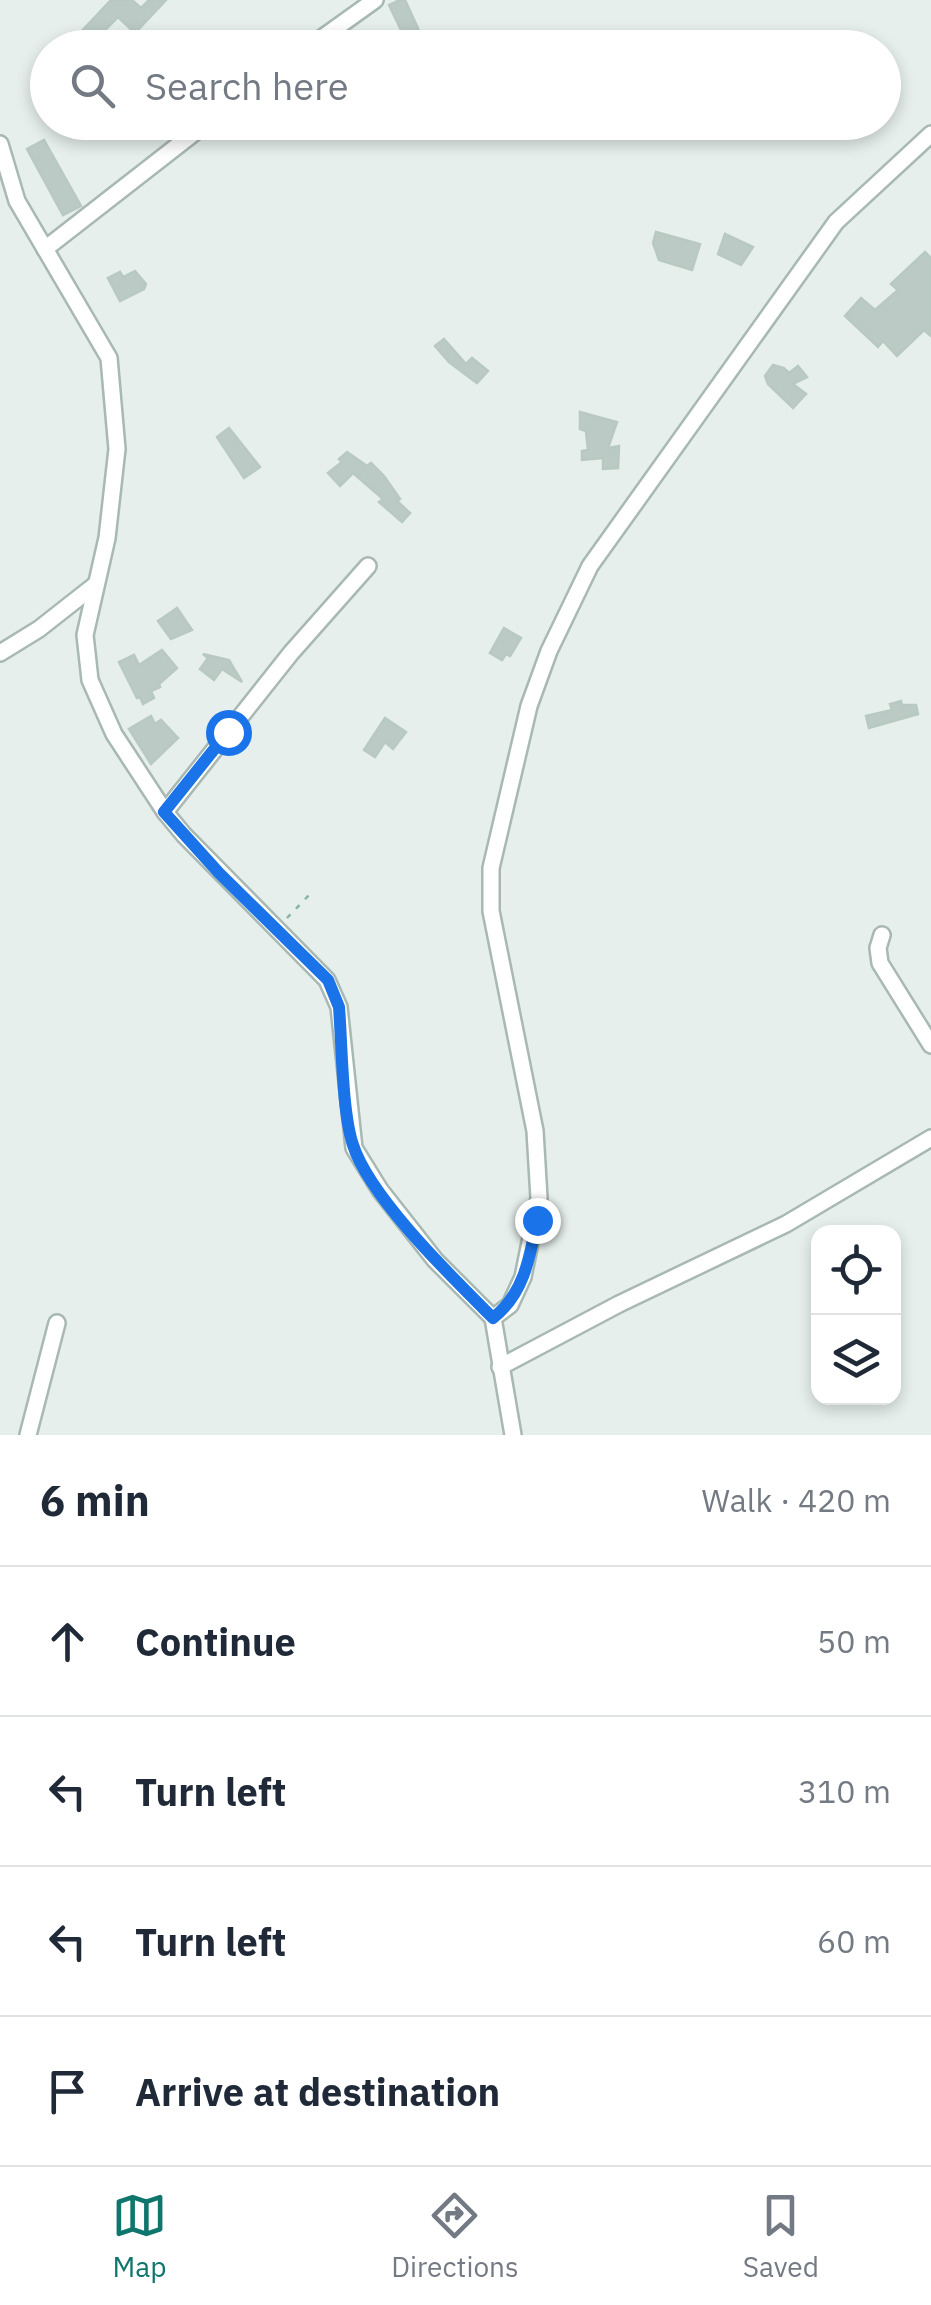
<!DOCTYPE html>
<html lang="en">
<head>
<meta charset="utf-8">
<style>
  :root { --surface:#fff; --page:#f6f6f7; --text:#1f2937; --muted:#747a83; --line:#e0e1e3; --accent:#0f766e }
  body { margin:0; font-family:"IBM Plex Sans",sans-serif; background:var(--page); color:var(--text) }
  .controls { position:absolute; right:30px; bottom:30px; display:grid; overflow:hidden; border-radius:20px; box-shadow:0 5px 15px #0003 }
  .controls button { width:90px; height:90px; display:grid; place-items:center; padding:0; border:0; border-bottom:2px solid var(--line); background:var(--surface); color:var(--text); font:50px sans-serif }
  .stop { position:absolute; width:30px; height:30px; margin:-22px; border:8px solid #1a73e8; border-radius:50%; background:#fff }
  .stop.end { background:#1a73e8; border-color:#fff; box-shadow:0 2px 10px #0008 }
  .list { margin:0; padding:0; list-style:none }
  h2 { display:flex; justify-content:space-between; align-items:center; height:130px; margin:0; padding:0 40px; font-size:42px }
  h2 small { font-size:32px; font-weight:400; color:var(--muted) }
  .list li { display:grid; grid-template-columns:65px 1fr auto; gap:30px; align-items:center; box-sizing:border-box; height:150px; padding:0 40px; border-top:2px solid var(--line) }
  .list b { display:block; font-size:38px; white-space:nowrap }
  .list em { font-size:32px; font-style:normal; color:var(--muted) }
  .icon { flex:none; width:55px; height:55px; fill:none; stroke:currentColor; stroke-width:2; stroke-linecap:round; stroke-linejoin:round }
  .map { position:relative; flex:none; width:931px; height:1435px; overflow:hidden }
  .search { position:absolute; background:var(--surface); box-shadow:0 5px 15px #0003; left:30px; right:30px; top:30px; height:110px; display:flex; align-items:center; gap:25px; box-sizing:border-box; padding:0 35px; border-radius:55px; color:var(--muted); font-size:38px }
  .sheet { height:730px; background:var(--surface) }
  nav { display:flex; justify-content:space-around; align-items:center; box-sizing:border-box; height:140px; border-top:2px solid var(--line); background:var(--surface); font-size:28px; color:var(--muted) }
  nav a { display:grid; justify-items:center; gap:5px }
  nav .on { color:var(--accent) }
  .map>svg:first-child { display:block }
  .building { fill:#bbcac4; stroke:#b8c9c2; stroke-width:2.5 }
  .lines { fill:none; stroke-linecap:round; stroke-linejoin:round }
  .minor-casing { stroke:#a8b8b2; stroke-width:20 }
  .path { stroke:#86b3a5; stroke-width:2.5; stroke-dasharray:5 8; stroke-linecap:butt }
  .minor { stroke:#fff; stroke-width:15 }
  .route { stroke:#1a73e8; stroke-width:12 }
</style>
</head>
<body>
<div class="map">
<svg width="931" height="1435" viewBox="0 0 931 1435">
  <rect width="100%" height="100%" fill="#e6efeb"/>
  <g class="building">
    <polygon points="111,0 132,0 141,8 149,0 166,0 135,33 118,17 100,35 114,48 93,48 79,34"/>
    <polygon points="400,0 405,0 427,48 401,48 396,38 403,34 389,5"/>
    <polygon points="44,140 81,206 63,215 27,149"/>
    <polygon points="656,232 700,244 692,270 659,260 653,243"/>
    <polygon points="725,234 753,247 741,265 718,254"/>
    <polygon points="925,252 931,258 931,336 924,330 897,356 883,341 878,347 845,316 861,298 875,310 898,290 891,284"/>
    <polygon points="135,271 146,284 144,289 120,301 108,278 120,272 123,277"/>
    <polygon points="444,339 466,364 472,358 488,371 477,383 449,362 435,346"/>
    <polygon points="773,365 784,368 789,373 798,366 807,377 793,384 806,394 793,408 768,384 765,376"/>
    <polygon points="580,412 617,422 608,448 619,446 618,468 603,469 603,458 582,460 582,451 588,450 586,431 580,429"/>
    <polygon points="229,428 260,467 244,478 217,437"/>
    <polygon points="347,452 367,466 371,463 384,476 400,499 397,501 410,513 402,522 379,502 383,499 353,473 340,486 328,473 342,462 339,459"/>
    <polygon points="177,608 192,630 171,639 158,621"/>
    <polygon points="504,628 521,638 510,656 506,654 502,660 490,653"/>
    <polygon points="162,650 177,668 159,684 160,687 151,691 154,698 143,704 140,697 137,698 119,662 134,655 139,665"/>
    <polygon points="203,654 229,660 242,682 222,669 214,680 200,669 208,658"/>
    <polygon points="901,701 902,705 916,705 918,714 869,728 866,716 892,710 890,704"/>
    <polygon points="151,716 155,724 161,720 178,738 151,764 129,729"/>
    <polygon points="385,718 406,732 393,749 385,742 375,757 364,750"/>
  </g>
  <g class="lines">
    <defs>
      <g id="minor">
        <polyline points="308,48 375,0"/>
        <polyline points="0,144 17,201 109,358 117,449 107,538 85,635 90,680 114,734 165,812 184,835 327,980 339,1007 354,1148 380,1190 435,1260 493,1318 513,1435"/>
        <polyline points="45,249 208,122"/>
        <polyline points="0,653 39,629 95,585"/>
        <polyline points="165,812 291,653 368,566"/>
        <polyline points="882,935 878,948 880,963 931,1045"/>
        <polyline points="493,1318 510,1305 523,1277 539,1198 535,1131 491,911 491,868 529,706 549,651 590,566 836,222 931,134"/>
        <polyline points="500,1367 619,1304 786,1224 931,1138"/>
        <polyline points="28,1435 57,1323"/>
      </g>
    </defs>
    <use href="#minor" class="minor-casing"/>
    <polyline class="path" points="287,918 311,893"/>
    <use href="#minor" class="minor"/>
  </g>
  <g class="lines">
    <path class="route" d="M228,732L164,812L219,873L328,980L339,1007C342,1045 342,1112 353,1145C370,1198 453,1278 493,1318C524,1294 530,1257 537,1220"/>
  </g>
</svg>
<div class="controls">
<button><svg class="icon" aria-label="locate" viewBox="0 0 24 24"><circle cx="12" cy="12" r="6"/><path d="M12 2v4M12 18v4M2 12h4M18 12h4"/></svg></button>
<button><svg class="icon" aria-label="layers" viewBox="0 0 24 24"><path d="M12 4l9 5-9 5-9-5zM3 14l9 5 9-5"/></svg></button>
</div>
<div class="stop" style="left:228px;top:732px"></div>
<div class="stop end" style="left:537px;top:1220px"></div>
<div class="search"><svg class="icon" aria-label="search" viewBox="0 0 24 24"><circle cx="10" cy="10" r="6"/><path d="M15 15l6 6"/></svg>Search here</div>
</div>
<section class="sheet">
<h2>6 min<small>Walk · 420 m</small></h2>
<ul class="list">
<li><svg class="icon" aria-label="ahead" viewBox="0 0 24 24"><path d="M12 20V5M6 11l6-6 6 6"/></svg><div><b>Continue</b></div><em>50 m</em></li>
<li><svg class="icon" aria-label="left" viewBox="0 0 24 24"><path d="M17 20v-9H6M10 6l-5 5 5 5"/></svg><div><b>Turn left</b></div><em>310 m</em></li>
<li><svg class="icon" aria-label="left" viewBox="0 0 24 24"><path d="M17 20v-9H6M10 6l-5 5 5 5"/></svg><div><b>Turn left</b></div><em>60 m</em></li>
<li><svg class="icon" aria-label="arrive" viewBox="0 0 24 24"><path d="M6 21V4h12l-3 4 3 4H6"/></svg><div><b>Arrive at destination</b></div></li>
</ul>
</section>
<nav>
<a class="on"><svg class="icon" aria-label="map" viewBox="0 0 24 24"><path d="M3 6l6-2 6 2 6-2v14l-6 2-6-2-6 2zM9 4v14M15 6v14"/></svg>Map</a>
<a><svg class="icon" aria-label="directions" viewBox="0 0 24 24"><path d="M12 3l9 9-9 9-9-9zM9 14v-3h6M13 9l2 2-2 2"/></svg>Directions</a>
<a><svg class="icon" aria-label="saved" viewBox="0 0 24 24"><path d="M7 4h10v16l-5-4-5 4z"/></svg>Saved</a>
</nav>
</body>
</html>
